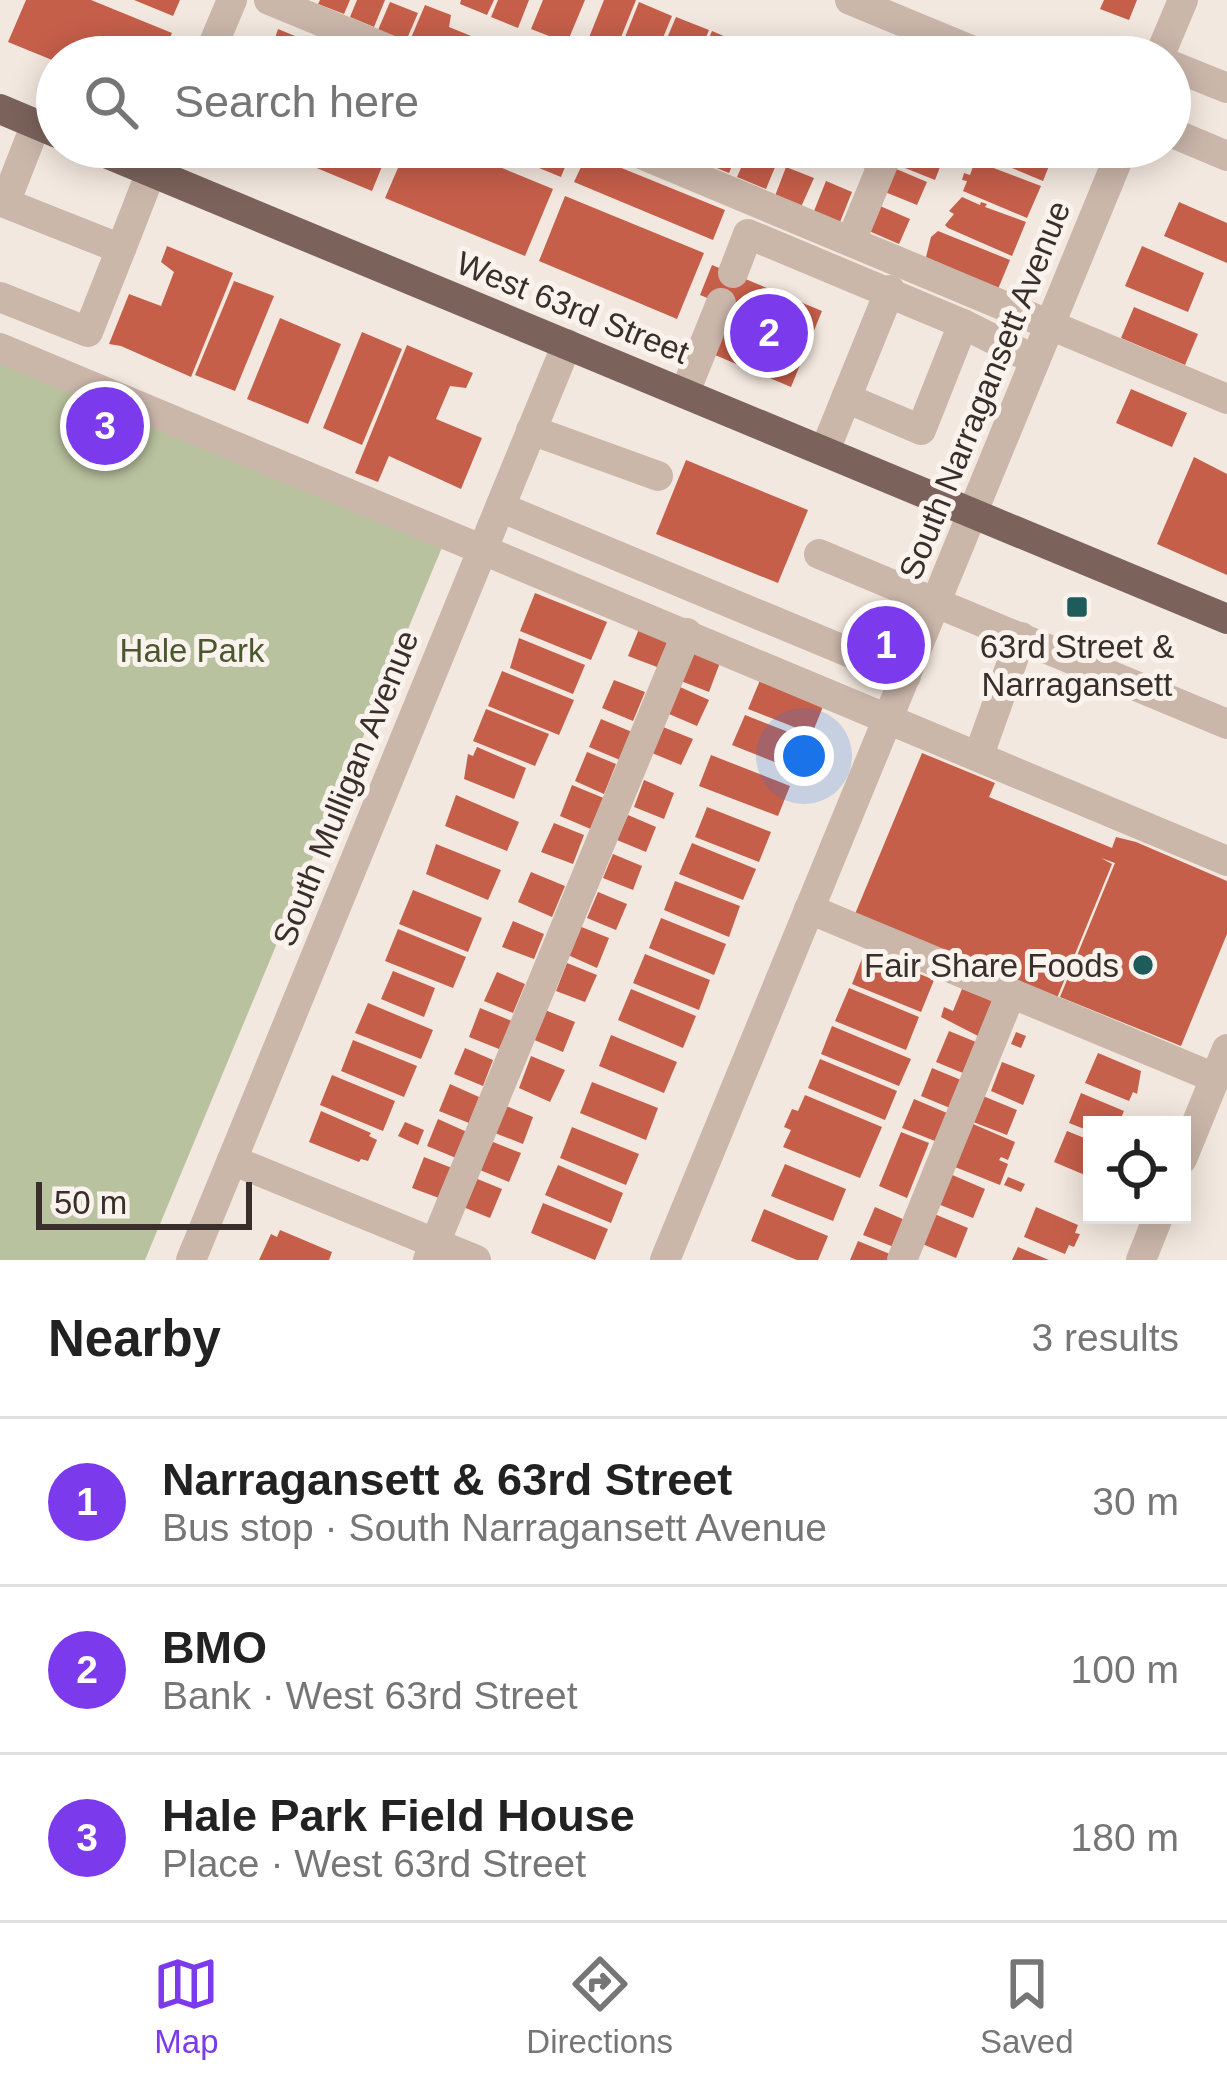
<!DOCTYPE html>
<html lang="en">
<head>
<meta charset="utf-8">
<style>
  :root { --surface:#fff; --page:#f6f6f6; --text:#222; --muted:#767676; --line:#e0e0e0; --accent:#7c3aed }
  body { margin:0; font-family:Arial,sans-serif; background:var(--page); color:var(--text) }
  .controls { position:absolute; right:36px; bottom:36px; display:grid; overflow:hidden; border-radius:0px; box-shadow:0 6px 30px #0003 }
  .controls button { width:108px; height:108px; display:grid; place-items:center; padding:0; border:0; border-bottom:3px solid var(--line); background:var(--surface); color:var(--text); font:60px sans-serif }
  .scale { position:absolute; left:36px; bottom:30px; width:216px; box-sizing:border-box; padding-left:12px; border:6px solid #392e2a; border-top:0; font-size:33px; line-height:42px; white-space:nowrap; color:#392e2a; -webkit-text-stroke:9px #faf2ec; paint-order:stroke }
  .you { position:absolute; left:804px; top:756px; width:42px; height:42px; margin:-30px; border:9px solid #fff; border-radius:50%; background:#1a73e8; box-shadow:0 0 0 18px #1a73e833 }
  .badge { display:grid; place-items:center; width:78px; height:78px; border-radius:50%; background:var(--accent); color:#fff; font-size:39px; font-weight:700 }
  .pin { position:absolute; translate:-50% -50%; border:6px solid #fff; box-shadow:0 3px 12px #0006 }
  .list { margin:0; padding:0; list-style:none }
  h2 { display:flex; justify-content:space-between; align-items:center; height:156px; margin:0; padding:0 48px; font-size:51px }
  h2 small { font-size:39px; font-weight:400; color:var(--muted) }
  .list li { display:grid; grid-template-columns:78px 1fr auto; gap:36px; align-items:center; box-sizing:border-box; height:168px; padding:0 48px; border-top:3px solid var(--line) }
  .list b { display:block; font-size:45px; white-space:nowrap }
  .list p { margin:0; font-size:39px; white-space:nowrap; color:var(--muted) }
  .list em { font-size:39px; font-style:normal; color:var(--muted) }
  .icon { flex:none; width:66px; height:66px; fill:none; stroke:currentColor; stroke-width:2; stroke-linecap:round; stroke-linejoin:round }
  .map { position:relative; flex:none; width:1227px; height:1260px; overflow:hidden }
  .search { position:absolute; background:var(--surface); box-shadow:0 6px 30px #0003; left:36px; right:36px; top:36px; height:132px; display:flex; align-items:center; gap:30px; box-sizing:border-box; padding:0 42px; border-radius:66px; color:var(--muted); font-size:45px }
  .sheet { height:660px; background:var(--surface) }
  nav { display:flex; justify-content:space-around; align-items:center; box-sizing:border-box; height:168px; border-top:3px solid var(--line); background:var(--surface); font-size:33px; color:var(--muted) }
  nav a { display:grid; justify-items:center; gap:6px }
  nav .on { color:var(--accent) }
  .map>svg:first-child { display:block }
  .green { fill:#b9c29f }
  .building { fill:#c65f4a }
  .lines { fill:none; stroke-linecap:round; stroke-linejoin:round }
  .minor { stroke:#cbb7aa; stroke-width:30 }
  .major { stroke:#7b635b; stroke-width:30 }
  .poi-dot { fill:#1f5b5a; stroke:#faf2ec; stroke-width:4.5 }
  .labels { text-anchor:middle; stroke-width:10; stroke-linejoin:round; paint-order:stroke }
  .street-label { font-size:33px; fill:#392e2a; stroke:#faf2ec }
  .poi-label { font-size:33px; fill:#392e2a; stroke:#faf2ec }
  .park-label { font-size:33px; fill:#4b572d; stroke:#faf2ec }
</style>
</head>
<body>
<div class="map">
<svg width="1227" height="1260" viewBox="0 0 1227 1260">
  <rect width="100%" height="100%" fill="#f3e8df"/>
  <polygon class="green" points="0,360 443,545 145,1260 0,1260"/>
  <g class="building">
    <polygon points="26,0 91,0 172,33 162,57 57,57 57,62 8,42"/>
    <polygon points="134,0 180,0 173,16"/>
    <polygon points="320,0 350,0 344,14 318,4"/>
    <polygon points="357,0 385,0 374,27 350,17"/>
    <polygon points="461,0 494,0 487,15 460,4"/>
    <polygon points="498,0 529,0 518,28 491,17"/>
    <polygon points="543,0 585,0 567,43 531,29"/>
    <polygon points="604,0 636,0 613,57 588,57 582,55"/>
    <polygon points="1104,0 1137,0 1129,20 1100,9"/>
    <polygon points="390,2 418,13 406,41 378,30"/>
    <polygon points="639,2 672,16 655,57 617,57"/>
    <polygon points="425,5 451,15 449,27 476,38 468,57 437,57 408,45"/>
    <polygon points="676,17 709,30 698,57 659,57"/>
    <polygon points="278,29 346,57 269,57"/>
    <polygon points="712,31 745,45 740,57 701,57"/>
    <polygon points="483,41 507,51 505,57 477,57"/>
    <polygon points="749,47 773,57 745,57"/>
    <polygon points="266,147 390,147 372,191"/>
    <polygon points="407,147 451,147 553,189 525,256 385,198"/>
    <polygon points="488,147 573,147 561,177"/>
    <polygon points="663,147 698,147 693,160"/>
    <polygon points="708,147 740,147 729,173 702,162"/>
    <polygon points="750,147 780,155 766,189 737,177"/>
    <polygon points="840,147 875,147 866,169 836,157"/>
    <polygon points="902,147 947,149 935,180 895,164"/>
    <polygon points="981,147 1046,147 1055,151 1043,181 978,154"/>
    <polygon points="587,154 725,210 713,240 574,182"/>
    <polygon points="975,161 1041,186 1027,218 963,191 967,181 962,180 964,173 970,175"/>
    <polygon points="786,167 814,178 801,207 775,196"/>
    <polygon points="894,168 927,182 917,205 885,192"/>
    <polygon points="826,181 852,192 840,222 814,211"/>
    <polygon points="565,196 704,253 677,319 539,261"/>
    <polygon points="962,197 980,205 981,202 987,204 985,207 1026,222 1012,256 948,228 945,225 954,214 949,211"/>
    <polygon points="1179,202 1227,223 1227,263 1164,236"/>
    <polygon points="880,206 910,219 899,244 869,231"/>
    <polygon points="938,231 1010,260 998,289 926,257 931,237"/>
    <polygon points="167,246 233,273 191,377 121,346 109,344 129,294 161,306 174,272 161,262"/>
    <polygon points="1142,246 1204,273 1188,312 1125,286"/>
    <polygon points="712,265 822,311 791,387 715,355 734,309 700,295"/>
    <polygon points="234,281 274,296 235,391 195,375"/>
    <polygon points="1134,307 1198,334 1185,365 1121,338"/>
    <polygon points="280,318 341,344 308,424 247,399"/>
    <polygon points="362,332 402,349 362,445 323,428"/>
    <polygon points="407,345 473,373 466,388 450,386 436,419 482,438 461,489 389,456 378,482 355,473"/>
    <polygon points="1131,389 1187,413 1172,447 1116,423"/>
    <polygon points="100,421 124,432 120,440 96,431"/>
    <polygon points="1194,457 1227,474 1227,575 1157,544"/>
    <polygon points="686,460 808,510 778,583 656,534"/>
    <polygon points="535,593 607,622 591,660 520,631"/>
    <polygon points="641,624 670,636 657,667 628,656"/>
    <polygon points="519,638 585,665 573,694 510,668"/>
    <polygon points="694,649 721,660 709,692 681,681"/>
    <polygon points="502,671 574,700 559,735 488,706"/>
    <polygon points="761,678 824,704 812,734 748,709"/>
    <polygon points="614,680 645,692 633,721 602,708"/>
    <polygon points="680,687 709,700 697,726 669,714"/>
    <polygon points="486,709 549,734 535,766 473,741"/>
    <polygon points="745,715 809,740 797,771 732,745"/>
    <polygon points="601,719 632,732 620,760 589,747"/>
    <polygon points="663,727 693,739 681,765 652,753"/>
    <polygon points="477,747 526,768 514,799 464,779 468,754 473,756"/>
    <polygon points="587,752 616,764 604,794 575,781"/>
    <polygon points="922,753 995,783 989,797 1112,848 1116,837 1136,842 1227,881 1227,934 1181,1046 1060,997 1115,863 1101,858 1112,864 1057,998 855,914"/>
    <polygon points="711,755 790,786 778,816 699,786"/>
    <polygon points="644,780 674,793 664,819 634,807"/>
    <polygon points="572,785 606,799 593,830 560,816"/>
    <polygon points="456,795 519,822 507,851 445,826"/>
    <polygon points="707,807 771,832 759,862 695,837"/>
    <polygon points="628,815 656,827 646,852 617,840"/>
    <polygon points="554,823 584,835 573,864 541,852"/>
    <polygon points="692,843 756,869 743,900 679,874"/>
    <polygon points="436,844 501,870 488,900 426,874"/>
    <polygon points="613,854 642,866 633,890 603,878"/>
    <polygon points="531,872 565,886 552,917 518,902"/>
    <polygon points="675,881 740,906 729,937 664,910"/>
    <polygon points="413,890 482,918 468,952 399,924"/>
    <polygon points="598,892 627,904 616,930 587,918"/>
    <polygon points="661,918 726,944 714,975 649,948"/>
    <polygon points="513,921 544,934 534,959 502,947"/>
    <polygon points="579,926 609,938 597,968 568,955"/>
    <polygon points="398,929 466,957 453,988 385,961"/>
    <polygon points="865,951 934,980 921,1012 852,984"/>
    <polygon points="645,954 710,980 699,1010 633,983"/>
    <polygon points="567,963 597,975 585,1002 556,991"/>
    <polygon points="393,971 435,988 424,1017 381,999"/>
    <polygon points="497,972 525,984 513,1013 484,1001"/>
    <polygon points="849,988 919,1017 906,1050 835,1021"/>
    <polygon points="631,989 696,1016 683,1048 618,1020"/>
    <polygon points="962,989 992,1001 978,1036 941,1017 944,1007 953,1011"/>
    <polygon points="368,1003 433,1030 421,1059 355,1033"/>
    <polygon points="480,1008 512,1021 499,1049 469,1037"/>
    <polygon points="545,1010 575,1022 563,1052 532,1039"/>
    <polygon points="832,1026 911,1059 899,1086 821,1054"/>
    <polygon points="949,1031 976,1042 963,1073 936,1062"/>
    <polygon points="1016,1032 1026,1036 1021,1048 1011,1044"/>
    <polygon points="611,1035 677,1062 664,1093 599,1066"/>
    <polygon points="353,1040 417,1066 404,1097 341,1071"/>
    <polygon points="465,1048 493,1060 483,1086 454,1074"/>
    <polygon points="1098,1053 1141,1071 1137,1094 1133,1092 1129,1101 1085,1083"/>
    <polygon points="531,1056 565,1070 550,1102 519,1088"/>
    <polygon points="820,1059 897,1091 885,1120 808,1088"/>
    <polygon points="1002,1062 1035,1075 1023,1105 991,1091"/>
    <polygon points="932,1068 961,1080 950,1108 921,1096"/>
    <polygon points="332,1075 395,1101 383,1131 320,1105"/>
    <polygon points="592,1082 658,1108 646,1140 580,1113"/>
    <polygon points="450,1084 479,1097 469,1123 439,1111"/>
    <polygon points="1081,1093 1124,1111 1118,1125 1092,1125 1092,1132 1069,1123"/>
    <polygon points="805,1095 882,1127 860,1178 783,1147 791,1130 784,1127 792,1109 798,1111"/>
    <polygon points="983,1096 1017,1110 1007,1135 973,1122"/>
    <polygon points="914,1099 947,1113 935,1141 902,1128"/>
    <polygon points="506,1106 533,1117 523,1144 495,1133"/>
    <polygon points="321,1111 371,1133 369,1136 377,1140 368,1161 361,1159 359,1162 309,1142"/>
    <polygon points="438,1119 467,1132 456,1158 427,1146"/>
    <polygon points="405,1122 424,1130 418,1145 398,1136"/>
    <polygon points="973,1124 1015,1142 1008,1160 1001,1157 999,1160 1008,1164 1000,1185 955,1167"/>
    <polygon points="572,1127 639,1154 626,1185 560,1158"/>
    <polygon points="1067,1131 1092,1141 1092,1178 1054,1162"/>
    <polygon points="901,1132 929,1143 907,1198 879,1186"/>
    <polygon points="493,1142 521,1153 509,1182 480,1170"/>
    <polygon points="424,1157 452,1168 439,1198 412,1188"/>
    <polygon points="785,1164 846,1189 833,1221 771,1196"/>
    <polygon points="558,1165 623,1193 611,1223 545,1195"/>
    <polygon points="950,1174 985,1189 973,1218 938,1204"/>
    <polygon points="1008,1177 1025,1184 1021,1192 1004,1185"/>
    <polygon points="475,1178 502,1189 490,1218 463,1207"/>
    <polygon points="543,1203 608,1229 595,1260 531,1233"/>
    <polygon points="875,1207 905,1220 894,1247 863,1235"/>
    <polygon points="1036,1207 1078,1225 1075,1233 1080,1234 1074,1247 1069,1245 1065,1254 1024,1237"/>
    <polygon points="764,1209 828,1236 818,1260 797,1260 751,1241"/>
    <polygon points="932,1213 968,1228 956,1258 920,1243"/>
    <polygon points="280,1230 332,1252 329,1260 259,1260 271,1234 277,1237"/>
    <polygon points="858,1241 890,1254 888,1260 850,1260"/>
    <polygon points="1018,1247 1049,1260 1012,1260"/>
  </g>
  <g class="lines">
    <g class="minor">
      <polyline points="269,0 407,57"/>
      <polyline points="850,0 988,57"/>
      <polyline points="208,57 232,0"/>
      <polyline points="1159,57 1183,0"/>
      <polyline points="1170,65 1227,88"/>
      <polyline points="36,124 5,203 121,249 151,172"/>
      <polyline points="1170,132 1227,156"/>
      <polyline points="624,147 1227,399"/>
      <polyline points="159,175 171,147"/>
      <polyline points="851,241 890,147"/>
      <polyline points="733,273 748,234 963,324 921,430 846,398"/>
      <polyline points="0,297 88,332 121,249"/>
      <polyline points="963,324 1035,360"/>
      <polyline points="0,348 1227,861"/>
      <polyline points="685,392 721,303"/>
      <polyline points="531,430 658,476"/>
      <polyline points="825,450 890,290"/>
      <polyline points="500,507 906,676"/>
      <polyline points="819,554 1227,724"/>
      <polyline points="979,755 1021,637"/>
      <polyline points="809,909 1215,1078"/>
      <polyline points="1182,1159 1227,1049"/>
      <polyline points="232,1160 476,1260"/>
      <polyline points="191,1260 567,344"/>
      <polyline points="428,1260 687,633"/>
      <polyline points="665,1260 1123,147"/>
      <polyline points="902,1260 1011,993"/>
      <polyline points="1141,1260 1159,1215"/>
    </g>
    <g class="major">
      <polyline points="0,109 57,133"/>
      <polyline points="91,147 1227,619"/>
    </g>
  </g>
  <g class="poi-dot">
    <rect x="1065" y="595" width="24" height="24" rx="6"/>
    <circle cx="1143" cy="965" r="12"/>
  </g>
  <g class="labels">
    <g class="street-label">
      <text transform="translate(573 307) rotate(22)" y="12">West 63rd Street</text>
      <text transform="translate(984 390) rotate(-68)" y="12">South Narragansett Avenue</text>
      <text transform="translate(345 788) rotate(-68)" y="12">South Mulligan Avenue</text>
    </g>
    <g class="poi-label">
      <text x="1077" y="658">63rd Street &amp;<tspan x="1077" dy="38">Narragansett</tspan></text>
      <text x="1119" y="977" text-anchor="end">Fair Share Foods</text>
    </g>
    <g class="park-label">
      <text x="192" y="662">Hale Park</text>
    </g>
  </g>
</svg>
<div class="controls">
<button><svg class="icon" aria-label="locate" viewBox="0 0 24 24"><circle cx="12" cy="12" r="6"/><path d="M12 2v4M12 18v4M2 12h4M18 12h4"/></svg></button>
</div>
<div class="scale">50 m</div>
<div class="you"></div>
<div class="pin badge" style="left:886px;top:645px">1</div>
<div class="pin badge" style="left:769px;top:333px">2</div>
<div class="pin badge" style="left:105px;top:426px">3</div>
<div class="search"><svg class="icon" aria-label="search" viewBox="0 0 24 24"><circle cx="10" cy="10" r="6"/><path d="M15 15l6 6"/></svg>Search here</div>
</div>
<section class="sheet">
<h2>Nearby<small>3 results</small></h2>
<ul class="list">
<li><span class="badge">1</span><div><b>Narragansett &amp; 63rd Street</b><p>Bus stop · South Narragansett Avenue</p></div><em>30 m</em></li>
<li><span class="badge">2</span><div><b>BMO</b><p>Bank · West 63rd Street</p></div><em>100 m</em></li>
<li><span class="badge">3</span><div><b>Hale Park Field House</b><p>Place · West 63rd Street</p></div><em>180 m</em></li>
</ul>
</section>
<nav>
<a class="on"><svg class="icon" aria-label="map" viewBox="0 0 24 24"><path d="M3 6l6-2 6 2 6-2v14l-6 2-6-2-6 2zM9 4v14M15 6v14"/></svg>Map</a>
<a><svg class="icon" aria-label="directions" viewBox="0 0 24 24"><path d="M12 3l9 9-9 9-9-9zM9 14v-3h6M13 9l2 2-2 2"/></svg>Directions</a>
<a><svg class="icon" aria-label="saved" viewBox="0 0 24 24"><path d="M7 4h10v16l-5-4-5 4z"/></svg>Saved</a>
</nav>
</body>
</html>
